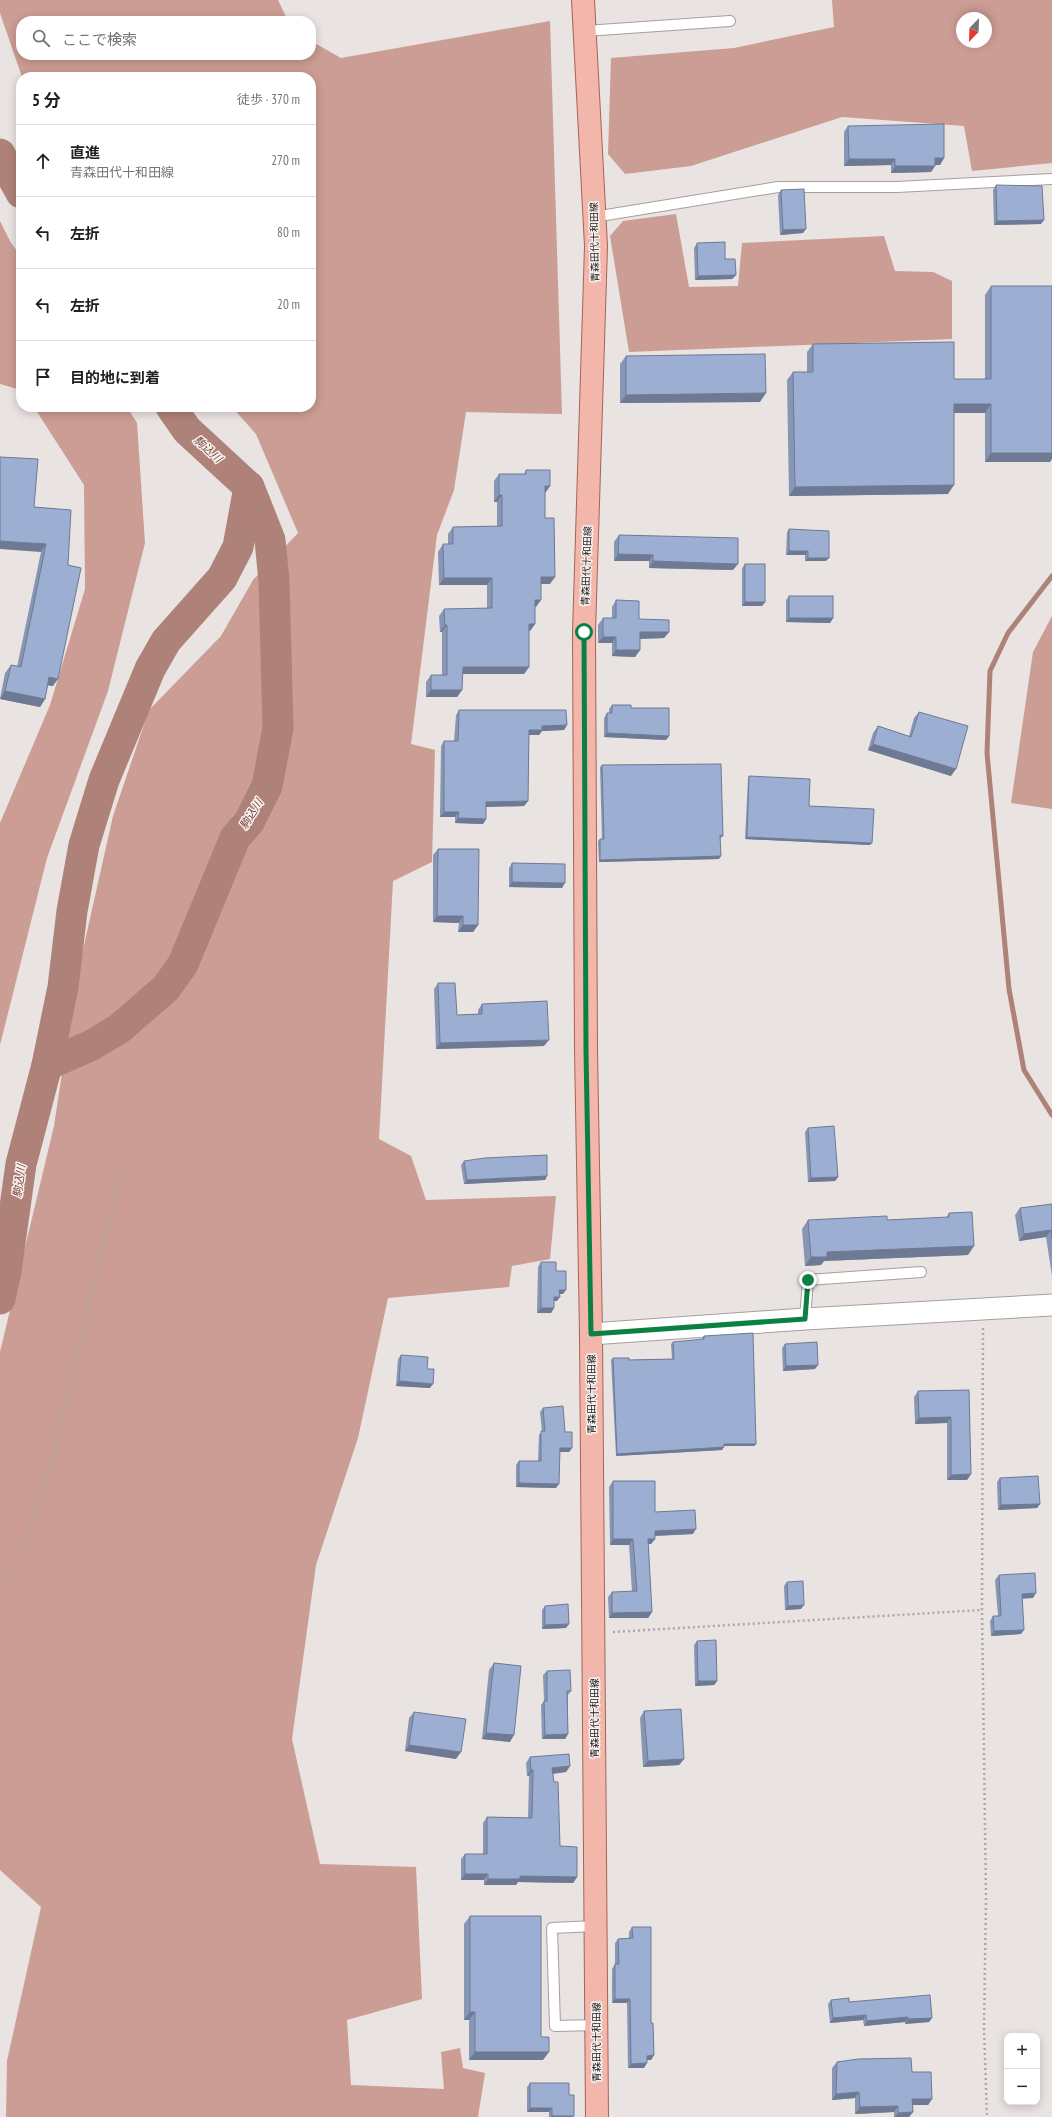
<!DOCTYPE html>
<html lang="ja">
<head>
<meta charset="utf-8">
<style>
  :root { --surface:#fff; --page:#f6f6f6; --text:#202124; --muted:#757577; --line:#e0e0e0 }
  body { margin:0; font-family:"PT Sans Narrow","Noto Sans JP",sans-serif; background:var(--page); color:var(--text) }
  .controls { position:absolute; right:12px; bottom:12px; display:grid; overflow:hidden; border-radius:8px; box-shadow:0 2px 10px #0003 }
  .controls button { width:36px; height:36px; display:grid; place-items:center; padding:0; border:0; border-bottom:1px solid var(--line); background:var(--surface); color:var(--text); font:20px sans-serif }
  .compass { position:absolute; left:956px; top:12px; width:36px; height:36px; border-radius:50%; background:var(--surface); box-shadow:0 2px 10px #0003; rotate:203deg }
  .stop { position:absolute; width:12px; height:12px; margin:-9px; border:3px solid #0b8043; border-radius:50%; background:#fff }
  .stop.end { background:#0b8043; border-color:#fff; box-shadow:0 1px 4px #0008 }
  .list { margin:0; padding:0; list-style:none }
  h2 { display:flex; justify-content:space-between; align-items:center; height:52px; margin:0; padding:0 16px; font-size:17px }
  h2 small { font-size:13px; font-weight:400; color:var(--muted) }
  .list li { display:grid; grid-template-columns:26px 1fr auto; gap:12px; align-items:center; box-sizing:border-box; height:72px; padding:0 16px; border-top:1px solid var(--line) }
  .list b { display:block; font-size:15px; white-space:nowrap }
  .list p { margin:0; font-size:13px; white-space:nowrap; color:var(--muted) }
  .list em { font-size:13px; font-style:normal; color:var(--muted) }
  .icon { flex:none; width:22px; height:22px; fill:none; stroke:currentColor; stroke-width:2; stroke-linecap:round; stroke-linejoin:round }
  .map { position:relative; flex:none; width:1052px; height:2117px; overflow:hidden }
  .search { position:absolute; background:var(--surface); box-shadow:0 2px 10px #0003; left:16px; top:16px; width:300px; height:44px; display:flex; align-items:center; gap:10px; box-sizing:border-box; padding:0 14px; border-radius:16px; color:var(--muted); font-size:15px }
  .panel { position:absolute; background:var(--surface); box-shadow:0 2px 10px #0003; left:16px; top:72px; width:300px; height:340px; border-radius:16px }
  .map>svg:first-child { display:block }
  .forest { fill:#cb9d94; fill-rule:evenodd }
  .lines { fill:none; stroke-linecap:round; stroke-linejoin:round }
  .stream { stroke:#ae8279; stroke-width:5 }
  .river { stroke:#ae8279; stroke-width:31 }
  .service-casing { stroke:#a59f9e; stroke-width:12 }
  .minor-casing { stroke:#a59f9e; stroke-width:23 }
  .primary-casing { stroke:#a66356; stroke-width:24 }
  .path { stroke:#ada8a6; stroke-width:2.5; stroke-dasharray:2 3; stroke-linecap:butt }
  .service { stroke:#fff; stroke-width:10 }
  .minor { stroke:#fff; stroke-width:21 }
  .primary { stroke:#f3b6aa; stroke-width:22 }
  .wall { fill:#8796b5 }
  .shaded-wall { fill:#6e7a94 }
  .building { fill:#9daed3; stroke:#6e7a94 }
  .route { stroke:#0b8043; stroke-width:5 }
  .labels { text-anchor:middle; stroke-width:3; stroke-linejoin:round; paint-order:stroke }
  .street-label { font-size:10px; fill:#262423; stroke:#f6f0ee }
  .water-label { font-size:11px; font-style:italic; fill:#7c4035; stroke:#f6f0ee }
</style>
</head>
<body>
<div class="map">
<svg width="1052" height="2117" viewBox="0 0 1052 2117">
  <rect width="100%" height="100%" fill="#e9e3e1"/>
  <g class="forest">
    <polygon points="0,0 278,0 288,21 21,21 21,55 311,55 311,41 341,58 550,21 562,414 466,412 454,490 437,535 411,744 435,750 432,862 393,881 379,1139 411,1156 426,1200 556,1196 550,1259 512,1266 509,1287 388,1298 358,1438 316,1565 292,1739 320,1864 416,1867 422,1999 347,2020 351,2085 444,2089 441,2052 460,2048 463,2068 485,2073 478,2117 6,2117 7,2061 41,1907 0,1870 0,1352 54,1126 76,981 113,816 149,710 221,636 253,580 298,533 256,434 232,407 311,407 311,77 22,77 0,13"/>
    <path d="M832,0H1052V163L972,171L964,126L842,117L691,166L625,174L608,154L611,58L734,48L834,27ZM962,18H986V42H962Z"/>
    <polygon points="676,214 689,287 738,286 742,243 884,236 895,271 933,272 952,281 952,339 629,352 610,236 623,221"/>
    <polygon points="0,221 11,243 21,256 21,390 0,384"/>
    <polygon points="34,407 127,407 137,423 145,543 108,691 47,858 0,1045 0,823 50,705 85,589 84,485"/>
    <polygon points="1052,616 1052,809 1011,803 1033,652"/>
  </g>
  <g class="lines">
    <polyline class="stream" points="1052,576 1008,633 990,671 987,753 1009,989 1024,1070 1052,1115"/>
    <g class="river">
      <polyline points="0,154 21,193"/>
      <polyline points="47,1065 92,1045 120,1028 166,988 183,964 235,838 249,822 267,786 278,728 274,581 270,540 249,487 187,430 171,407"/>
      <polyline points="0,1299 6,1271 21,1164 47,1065 63,987 72,911 84,845 104,780 150,669 166,641 222,578 238,547 249,487"/>
    </g>
    <defs>
      <g id="service">
        <polyline points="585,31 730,21"/>
        <polyline points="594,217 778,187 897,187 1052,179"/>
        <polyline points="805,1319 808,1280 921,1272"/>
        <polyline points="595,1926 552,1928 555,2026 596,2025"/>
      </g>
      <polyline id="minor" points="591,1334 805,1319 1052,1305"/>
      <polyline id="primary" points="583,0 596,246 584,632 586,1050 591,1334 597,2117"/>
    </defs>
    <use href="#service" class="service-casing"/>
    <use href="#minor" class="minor-casing"/>
    <use href="#primary" class="primary-casing"/>
    <g class="path">
      <polyline points="983,1328 982,1610 986,1898 984,2028 987,2117"/>
      <path d="M0,1586C43,1522 56,1445 73,1372C89,1300 106,1230 126,1160"/>
      <polyline points="613,1632 982,1610"/>
    </g>
    <use href="#service" class="service"/>
    <use href="#minor" class="minor"/>
    <use href="#primary" class="primary"/>
  </g>
  <g class="wall">
    <polygon points="848,126 944,158 940,165 935,165 935,166 931,172 891,173 891,165 844,166 844,132"/>
    <polygon points="996,185 1041,224 994,225 993,190"/>
    <polygon points="781,190 803,233 780,235 778,195"/>
    <polygon points="697,243 725,259 736,275 732,279 695,280 694,248"/>
    <polygon points="991,286 1050,462 985,462 985,413 954,413 948,494 789,496 787,380 793,372 807,372 807,352 813,344 954,379 985,379 985,295"/>
    <polygon points="626,356 760,402 620,403 620,364"/>
    <polygon points="526,470 550,486 545,493 545,518 550,584 541,584 536,607 535,607 535,624 530,631 529,631 529,667 524,674 462,674 462,690 457,697 426,697 426,682 431,675 442,675 442,632 440,632 439,616 444,609 487,608 487,585 439,585 438,552 443,544 448,544 448,534 453,527 497,526 497,502 494,502 494,481 499,474 524,474"/>
    <polygon points="34,507 71,510 53,686 48,685 45,699 40,707 0,699 5,673 11,665 17,667 41,552"/>
    <polygon points="789,529 826,561 805,561 805,555 786,555 787,532"/>
    <polygon points="619,535 733,570 649,568 649,561 614,561 614,542"/>
    <polygon points="745,564 765,602 762,606 742,606 742,568"/>
    <polygon points="789,596 833,618 830,623 786,622 786,600"/>
    <polygon points="616,600 639,619 669,632 664,638 640,639 640,650 635,657 612,656 612,643 598,643 598,625 603,618 612,618 612,607"/>
    <polygon points="612,705 631,708 669,736 666,740 604,737 604,718 607,713 609,713 609,709"/>
    <polygon points="459,710 567,725 564,730 542,731 539,735 529,735 528,801 524,806 486,807 486,819 483,824 455,823 455,817 440,817 441,746 444,741 454,741 456,715"/>
    <polygon points="919,712 951,776 868,750 873,733 878,726 909,736 914,718"/>
    <polygon points="602,765 723,836 721,838 720,838 719,859 599,862 598,841 600,839 602,839 600,767"/>
    <polygon points="749,776 809,806 870,845 745,839 748,779"/>
    <polygon points="438,849 478,925 473,932 458,932 459,923 433,922 433,855"/>
    <polygon points="512,863 562,888 509,887 509,868"/>
    <polygon points="438,983 457,1015 478,1014 478,1010 482,1004 544,1046 436,1049 434,989"/>
    <polygon points="808,1128 838,1177 835,1181 808,1182 805,1132"/>
    <polygon points="464,1161 547,1176 545,1180 464,1184 461,1165"/>
    <polygon points="1052,1204 1052,1276 1046,1237 1019,1241 1015,1215 1020,1208"/>
    <polygon points="949,1213 968,1255 824,1261 821,1265 805,1266 802,1229 808,1220 887,1220 946,1218"/>
    <polygon points="541,1262 556,1271 563,1294 560,1294 557,1301 554,1301 554,1308 551,1313 537,1313 538,1267"/>
    <polygon points="704,1336 756,1444 754,1446 724,1446 722,1450 616,1456 611,1360 613,1358 629,1360 672,1359 671,1344 673,1342 702,1340 702,1338"/>
    <polygon points="785,1344 815,1369 783,1371 782,1348"/>
    <polygon points="401,1355 427,1369 430,1388 396,1386 398,1359"/>
    <polygon points="969,1390 971,1474 967,1480 947,1480 947,1423 915,1424 914,1397 918,1391"/>
    <polygon points="543,1408 565,1432 572,1448 569,1452 560,1452 556,1488 516,1487 516,1465 519,1461 538,1461 539,1435 542,1431 540,1412"/>
    <polygon points="1000,1478 1040,1504 1037,1508 998,1510 997,1482"/>
    <polygon points="613,1481 655,1512 693,1534 655,1536 655,1539 651,1544 648,1544 652,1612 648,1618 609,1618 608,1597 612,1592 632,1592 629,1545 610,1545 609,1487"/>
    <polygon points="999,1575 1033,1598 1022,1598 1021,1634 991,1636 990,1621 993,1616 998,1616 995,1580"/>
    <polygon points="787,1582 801,1609 785,1610 784,1586"/>
    <polygon points="545,1606 566,1628 542,1629 542,1610"/>
    <polygon points="697,1641 717,1681 714,1685 695,1686 694,1645"/>
    <polygon points="494,1663 510,1742 482,1739 489,1670"/>
    <polygon points="547,1671 571,1691 568,1695 568,1734 565,1739 542,1739 541,1705 544,1701 543,1675"/>
    <polygon points="644,1711 684,1759 679,1765 643,1767 640,1718"/>
    <polygon points="414,1712 456,1759 405,1751 409,1718"/>
    <polygon points="530,1757 570,1766 566,1772 553,1774 560,1846 577,1877 573,1883 518,1882 516,1885 484,1885 484,1880 461,1880 461,1859 465,1854 483,1854 483,1823 487,1817 528,1818 529,1776 527,1776 526,1763"/>
    <polygon points="470,1916 541,2037 543,2060 469,2060 469,2020 464,2020 464,1924"/>
    <polygon points="632,1927 651,2023 654,2055 651,2060 647,2060 644,2068 628,2068 627,2003 612,2003 612,1969 615,1964 615,1943 618,1939 629,1938 629,1932"/>
    <polygon points="831,2000 849,2002 932,2018 929,2022 905,2024 905,2022 864,2026 863,2020 830,2023 828,2004"/>
    <polygon points="837,2062 912,2072 932,2099 928,2105 913,2105 913,2112 909,2117 894,2117 894,2112 855,2114 855,2098 832,2100 832,2068"/>
    <polygon points="530,2083 569,2095 573,2117 549,2117 549,2112 527,2112 527,2087"/>
  </g>
  <g class="shaded-wall">
    <polygon points="935,158 944,158 940,165 931,165"/>
    <polygon points="849,159 895,159 891,165 844,166"/>
    <polygon points="895,166 935,166 931,172 891,173"/>
    <polygon points="1044,220 1041,224 994,225 997,221"/>
    <polygon points="806,229 803,233 780,235 783,230"/>
    <polygon points="736,275 732,279 695,280 698,276"/>
    <polygon points="766,393 760,402 620,403 626,395"/>
    <polygon points="954,404 991,404 985,413 948,413"/>
    <polygon points="991,453 1052,453 1052,459 1050,462 985,462"/>
    <polygon points="954,485 948,494 789,496 795,487"/>
    <polygon points="545,486 550,486 545,493 540,493"/>
    <polygon points="499,495 502,495 497,502 494,502"/>
    <polygon points="0,541 46,544 41,552 0,549"/>
    <polygon points="789,551 808,551 805,555 786,555"/>
    <polygon points="618,554 653,555 649,561 614,561"/>
    <polygon points="808,558 829,558 826,561 805,561"/>
    <polygon points="653,561 738,564 733,570 649,568"/>
    <polygon points="541,577 555,577 550,584 536,584"/>
    <polygon points="444,578 492,578 487,585 439,585"/>
    <polygon points="535,600 541,600 536,607 530,607"/>
    <polygon points="745,602 765,602 762,606 742,606"/>
    <polygon points="789,618 833,618 830,623 786,622"/>
    <polygon points="529,624 535,624 530,631 524,631"/>
    <polygon points="445,625 447,625 442,632 440,632"/>
    <polygon points="640,632 669,632 664,638 635,639"/>
    <polygon points="603,637 616,637 612,643 598,643"/>
    <polygon points="616,650 640,650 635,657 612,656"/>
    <polygon points="463,667 529,667 524,674 458,674"/>
    <polygon points="49,677 58,679 53,686 44,685"/>
    <polygon points="431,690 462,690 457,697 426,697"/>
    <polygon points="5,691 45,699 40,707 0,699"/>
    <polygon points="567,725 564,730 542,731 539,735 526,735 529,730 542,726"/>
    <polygon points="607,733 669,736 666,740 604,737"/>
    <polygon points="873,744 956,769 951,776 868,750"/>
    <polygon points="528,801 524,806 483,807 486,802"/>
    <polygon points="444,812 459,812 455,817 440,817"/>
    <polygon points="458,818 486,819 483,824 455,823"/>
    <polygon points="747,837 872,843 870,845 745,839"/>
    <polygon points="721,856 719,859 599,862 600,860"/>
    <polygon points="512,882 565,883 562,888 509,887"/>
    <polygon points="437,916 463,916 459,923 433,922"/>
    <polygon points="463,925 478,925 473,932 458,932"/>
    <polygon points="549,1040 544,1046 436,1049 440,1043"/>
    <polygon points="547,1176 545,1180 464,1184 467,1180"/>
    <polygon points="838,1177 835,1181 808,1182 811,1178"/>
    <polygon points="1051,1230 1046,1237 1019,1241 1024,1234"/>
    <polygon points="974,1246 968,1255 824,1261 821,1265 805,1266 811,1257 827,1252"/>
    <polygon points="559,1290 566,1290 563,1294 556,1294"/>
    <polygon points="554,1297 560,1297 557,1301 551,1301"/>
    <polygon points="541,1308 554,1308 551,1313 537,1313"/>
    <polygon points="818,1365 815,1369 783,1371 786,1366"/>
    <polygon points="399,1381 433,1384 430,1388 396,1386"/>
    <polygon points="951,1417 947,1423 915,1424 919,1418"/>
    <polygon points="724,1444 756,1444 754,1446 722,1446"/>
    <polygon points="724,1447 722,1450 616,1456 617,1454"/>
    <polygon points="560,1448 572,1448 569,1452 557,1452"/>
    <polygon points="971,1474 967,1480 947,1480 951,1475"/>
    <polygon points="519,1483 559,1484 556,1488 516,1487"/>
    <polygon points="1040,1504 1037,1508 998,1510 1001,1505"/>
    <polygon points="696,1529 693,1534 651,1536 655,1531"/>
    <polygon points="613,1539 633,1539 629,1545 610,1545"/>
    <polygon points="648,1539 655,1539 651,1544 644,1544"/>
    <polygon points="1036,1593 1033,1598 1019,1599 1022,1594"/>
    <polygon points="804,1605 801,1609 785,1610 788,1606"/>
    <polygon points="652,1612 648,1618 609,1618 612,1613"/>
    <polygon points="569,1624 566,1628 542,1629 545,1625"/>
    <polygon points="1024,1630 1021,1634 991,1636 994,1631"/>
    <polygon points="698,1681 717,1681 714,1685 695,1686"/>
    <polygon points="486,1733 514,1735 510,1742 482,1739"/>
    <polygon points="568,1734 565,1739 542,1739 545,1735"/>
    <polygon points="409,1745 461,1752 456,1759 405,1751"/>
    <polygon points="684,1759 679,1765 643,1767 648,1761"/>
    <polygon points="570,1766 566,1772 548,1774 552,1768"/>
    <polygon points="531,1770 533,1770 529,1776 527,1776"/>
    <polygon points="465,1874 488,1874 484,1880 461,1880"/>
    <polygon points="520,1876 577,1877 573,1883 518,1882 516,1885 484,1885 488,1879"/>
    <polygon points="615,1999 630,1999 627,2003 612,2003"/>
    <polygon points="470,2012 475,2012 469,2020 464,2020"/>
    <polygon points="866,2015 863,2020 830,2023 833,2018"/>
    <polygon points="908,2017 905,2022 864,2026 867,2021"/>
    <polygon points="932,2018 929,2022 905,2024 908,2019"/>
    <polygon points="475,2052 549,2052 543,2060 469,2060"/>
    <polygon points="654,2055 651,2060 644,2060 647,2056"/>
    <polygon points="647,2063 644,2068 628,2068 631,2064"/>
    <polygon points="859,2092 855,2098 832,2100 836,2094"/>
    <polygon points="912,2099 932,2099 928,2105 908,2105"/>
    <polygon points="898,2106 894,2112 855,2114 860,2107"/>
    <polygon points="530,2108 552,2108 549,2112 527,2112"/>
    <polygon points="913,2112 909,2117 895,2117 898,2113"/>
    <polygon points="552,2116 574,2116 573,2117 551,2117"/>
  </g>
  <g class="building">
    <polygon points="944,124 944,158 935,158 935,166 895,166 895,159 849,159 848,126"/>
    <polygon points="996,185 1042,186 1044,220 997,221"/>
    <polygon points="804,189 806,229 783,230 781,190"/>
    <polygon points="725,242 725,259 735,259 736,275 698,276 697,243"/>
    <polygon points="991,286 1052,286 1052,453 991,453 991,404 954,404 954,485 795,487 793,372 813,372 813,344 954,342 954,379 991,379"/>
    <polygon points="765,354 766,393 626,395 626,356"/>
    <polygon points="0,457 38,459 34,507 71,510 68,565 81,568 58,679 49,677 45,699 5,691 11,665 21,667 46,544 0,541"/>
    <polygon points="526,470 550,470 550,486 545,486 545,518 554,518 555,577 541,577 541,600 535,600 535,624 529,624 529,667 463,667 462,690 431,690 431,675 447,675 447,625 445,625 444,609 492,608 492,578 444,578 443,544 453,544 453,527 502,526 502,495 499,495 499,474 526,474"/>
    <polygon points="789,529 829,531 829,558 808,558 808,551 789,551"/>
    <polygon points="619,535 738,538 738,564 653,561 653,555 618,554"/>
    <rect x="745" y="564" width="20" height="38"/>
    <rect x="789" y="596" width="44" height="22"/>
    <polygon points="616,600 639,601 639,619 669,620 669,632 640,632 640,650 616,650 616,637 603,637 603,618 616,618"/>
    <polygon points="612,705 631,705 631,708 669,708 669,736 607,733 607,713 612,713"/>
    <polygon points="459,710 566,710 567,725 542,726 542,730 529,730 528,801 486,802 486,819 458,818 459,812 444,812 444,741 458,741"/>
    <polygon points="919,712 968,726 956,769 873,744 878,726 911,737"/>
    <polygon points="721,764 723,836 720,835 721,856 600,860 600,839 604,839 602,765"/>
    <polygon points="749,776 810,779 809,806 874,809 872,843 747,837"/>
    <polygon points="438,849 479,849 478,925 463,925 463,916 437,916"/>
    <polygon points="512,863 565,864 565,883 512,882"/>
    <polygon points="438,983 455,983 457,1015 482,1014 482,1004 547,1001 549,1040 440,1043"/>
    <polygon points="834,1126 838,1177 811,1178 808,1128"/>
    <polygon points="547,1155 547,1176 467,1180 464,1161 485,1158"/>
    <polygon points="1052,1204 1052,1238 1051,1230 1024,1234 1020,1208"/>
    <polygon points="972,1212 974,1246 827,1252 827,1257 811,1257 808,1220 887,1216 887,1220 949,1217 949,1213"/>
    <polygon points="541,1262 556,1262 556,1271 566,1271 566,1290 559,1290 560,1297 554,1297 554,1308 541,1308"/>
    <polygon points="753,1333 756,1444 724,1444 724,1447 617,1454 613,1358 629,1358 629,1360 674,1359 673,1342 704,1339 704,1336"/>
    <polygon points="817,1342 818,1365 786,1366 785,1344"/>
    <polygon points="401,1355 428,1357 427,1369 434,1369 433,1384 399,1381"/>
    <polygon points="969,1390 971,1474 951,1475 951,1417 919,1418 918,1391"/>
    <polygon points="563,1406 565,1432 572,1432 572,1448 560,1448 559,1484 519,1483 519,1461 541,1461 541,1431 545,1431 543,1408"/>
    <polygon points="1038,1476 1040,1504 1001,1505 1000,1478"/>
    <polygon points="613,1481 655,1481 655,1512 695,1510 696,1529 655,1531 655,1539 648,1539 652,1612 612,1613 612,1592 637,1591 633,1539 613,1539"/>
    <polygon points="1035,1573 1036,1593 1022,1594 1024,1630 994,1631 993,1616 1001,1616 999,1575"/>
    <polygon points="803,1581 804,1605 788,1606 787,1582"/>
    <polygon points="568,1604 569,1624 545,1625 545,1606"/>
    <polygon points="716,1640 717,1681 698,1681 697,1641"/>
    <polygon points="494,1663 521,1666 514,1735 486,1733"/>
    <polygon points="570,1670 571,1691 567,1691 568,1734 545,1735 544,1701 547,1701 547,1671"/>
    <polygon points="681,1709 684,1759 648,1761 644,1711"/>
    <polygon points="414,1712 466,1719 461,1752 409,1745"/>
    <polygon points="569,1754 570,1766 552,1768 554,1782 558,1782 560,1846 577,1847 577,1877 520,1876 520,1879 488,1879 488,1874 465,1874 465,1854 487,1854 487,1817 532,1818 533,1770 531,1770 530,1757"/>
    <polygon points="470,1916 541,1916 541,2037 549,2037 549,2052 475,2052 475,2012 470,2012"/>
    <polygon points="632,1927 651,1927 651,2023 653,2023 654,2055 647,2056 647,2063 631,2064 630,1999 615,1999 615,1964 619,1964 618,1939 633,1938"/>
    <polygon points="930,1995 932,2018 908,2019 908,2017 867,2021 866,2015 833,2018 831,2000 849,1998 849,2002"/>
    <polygon points="911,2058 912,2072 931,2072 932,2099 912,2099 913,2112 898,2113 898,2106 860,2107 859,2092 836,2094 837,2062 858,2059"/>
    <polygon points="530,2083 569,2083 569,2095 574,2095 574,2116 552,2116 552,2108 530,2108"/>
  </g>
  <g class="lines">
    <polyline class="route" points="584,632 586,1050 591,1334 805,1319 808,1280"/>
  </g>
  <g class="labels">
    <g class="street-label">
      <text transform="translate(594 242) rotate(-91)" y="4">青森田代十和田線</text>
      <text transform="translate(586 566) rotate(-88)" y="4">青森田代十和田線</text>
      <text transform="translate(591 1394) rotate(-90)" y="4">青森田代十和田線</text>
      <text transform="translate(594 1718) rotate(-90)" y="4">青森田代十和田線</text>
      <text transform="translate(596 2042) rotate(-90)" y="4">青森田代十和田線</text>
    </g>
    <g class="water-label">
      <text transform="translate(208 449) rotate(42)" y="4">駒込川</text>
      <text transform="translate(251 814) rotate(-58)" y="4">駒込川</text>
      <text transform="translate(19 1181) rotate(-82)" y="4">駒込川</text>
    </g>
  </g>
</svg>
<div class="controls">
<button>+</button>
<button>−</button>
</div>
<svg class="compass" viewBox="-18 -18 36 36"><path d="M0-13l5 13h-10z" fill="#e53935"/><path d="M0 13l5-13h-10z" fill="#757577"/></svg>
<div class="stop" style="left:584px;top:632px"></div>
<div class="stop end" style="left:808px;top:1280px"></div>
<div class="search"><svg class="icon" aria-label="search" viewBox="0 0 24 24"><circle cx="10" cy="10" r="6"/><path d="M15 15l6 6"/></svg>ここで検索</div>
<section class="panel">
<h2>5 分<small>徒歩 · 370 m</small></h2>
<ul class="list">
<li><svg class="icon" aria-label="ahead" viewBox="0 0 24 24"><path d="M12 20V5M6 11l6-6 6 6"/></svg><div><b>直進</b><p>青森田代十和田線</p></div><em>270 m</em></li>
<li><svg class="icon" aria-label="left" viewBox="0 0 24 24"><path d="M17 20v-9H6M10 6l-5 5 5 5"/></svg><div><b>左折</b></div><em>80 m</em></li>
<li><svg class="icon" aria-label="left" viewBox="0 0 24 24"><path d="M17 20v-9H6M10 6l-5 5 5 5"/></svg><div><b>左折</b></div><em>20 m</em></li>
<li><svg class="icon" aria-label="arrive" viewBox="0 0 24 24"><path d="M6 21V4h12l-3 4 3 4H6"/></svg><div><b>目的地に到着</b></div></li>
</ul>
</section>
</div>
</body>
</html>
